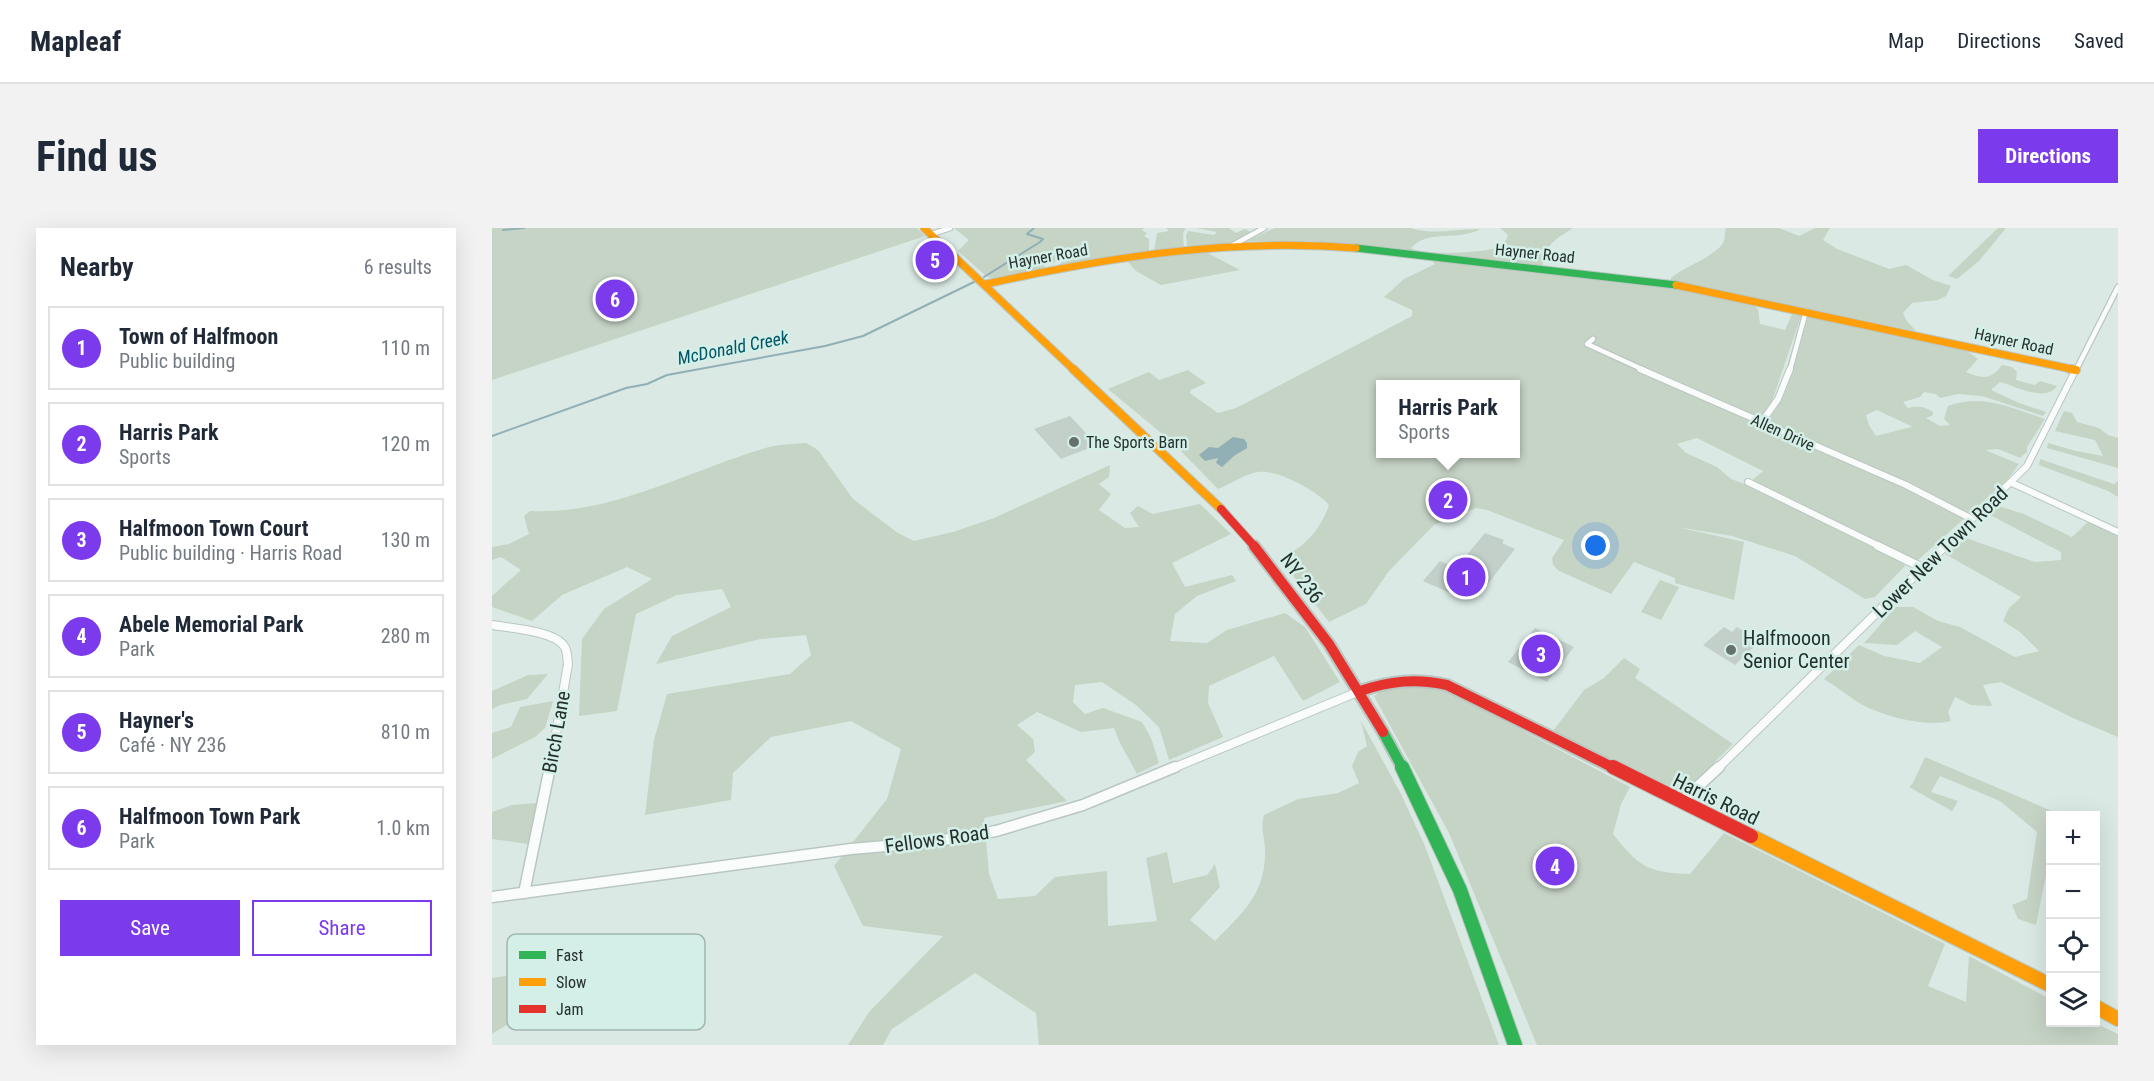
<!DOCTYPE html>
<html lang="en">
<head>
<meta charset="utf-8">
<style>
  :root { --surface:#fff; --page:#f2f2f3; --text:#1f2937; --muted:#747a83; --line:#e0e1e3; --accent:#7c3aed }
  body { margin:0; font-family:"Roboto Condensed",sans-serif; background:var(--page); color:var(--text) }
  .controls { position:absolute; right:18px; bottom:18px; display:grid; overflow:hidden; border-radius:0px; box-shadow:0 6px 24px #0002 }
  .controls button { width:54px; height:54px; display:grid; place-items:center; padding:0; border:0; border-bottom:2px solid var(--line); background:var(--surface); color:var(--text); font:30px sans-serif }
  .you { position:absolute; left:1104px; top:318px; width:21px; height:21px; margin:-15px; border:4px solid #fff; border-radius:50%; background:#1a73e8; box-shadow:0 0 0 9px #1a73e833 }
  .badge { display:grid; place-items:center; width:39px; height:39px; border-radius:50%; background:var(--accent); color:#fff; font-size:20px; font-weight:700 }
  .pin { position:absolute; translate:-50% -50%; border:3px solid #fff; box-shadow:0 2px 6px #0006 }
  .popup { position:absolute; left:884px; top:152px; width:144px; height:78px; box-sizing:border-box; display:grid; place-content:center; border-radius:0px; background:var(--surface); filter:drop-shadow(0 2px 4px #0005); font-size:20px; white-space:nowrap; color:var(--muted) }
  .popup b { font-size:22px; color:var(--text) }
  .popup::after { content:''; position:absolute; left:50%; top:100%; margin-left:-12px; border:12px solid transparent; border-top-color:var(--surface) }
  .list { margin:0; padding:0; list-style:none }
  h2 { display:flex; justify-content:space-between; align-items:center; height:78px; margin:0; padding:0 24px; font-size:26px }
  h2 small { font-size:20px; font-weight:400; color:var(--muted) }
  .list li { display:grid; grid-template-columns:39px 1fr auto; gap:18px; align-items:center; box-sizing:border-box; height:84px; margin:0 12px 12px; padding:0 12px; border:2px solid var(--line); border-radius:0px }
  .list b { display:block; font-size:22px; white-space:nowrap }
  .list p { margin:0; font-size:20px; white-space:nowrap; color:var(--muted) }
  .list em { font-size:20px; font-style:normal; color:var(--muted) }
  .actions { display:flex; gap:12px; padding:18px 24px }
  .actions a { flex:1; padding:14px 0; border:2px solid var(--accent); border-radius:0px; text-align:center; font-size:21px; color:var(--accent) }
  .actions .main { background:var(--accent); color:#fff }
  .icon { flex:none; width:33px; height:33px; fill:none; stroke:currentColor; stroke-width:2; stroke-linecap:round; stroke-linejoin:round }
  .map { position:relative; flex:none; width:1626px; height:817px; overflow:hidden; border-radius:0px }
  header { display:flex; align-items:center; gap:36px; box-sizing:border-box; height:84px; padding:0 30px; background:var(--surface); border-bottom:2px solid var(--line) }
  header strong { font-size:28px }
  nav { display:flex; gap:33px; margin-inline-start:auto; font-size:21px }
  .intro { display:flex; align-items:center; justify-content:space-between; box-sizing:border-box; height:144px; padding:0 36px }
  h1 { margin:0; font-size:42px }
  .button { padding:15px 27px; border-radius:0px; background:var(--accent); color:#fff; font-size:21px; font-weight:700 }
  main { display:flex; gap:36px; padding:0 36px }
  aside { flex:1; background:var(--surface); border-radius:0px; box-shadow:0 6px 24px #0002 }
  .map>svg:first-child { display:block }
  .green { fill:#c6d4c6; fill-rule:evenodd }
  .water { fill:#90b0b6 }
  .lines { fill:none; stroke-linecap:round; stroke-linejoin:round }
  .stream { stroke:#90b0b6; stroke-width:2 }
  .building { fill:#c3d0ca }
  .street-far3-casing { stroke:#bac6c2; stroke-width:7 }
  .street-far2-casing { stroke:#bac6c2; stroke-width:8 }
  .street-far1-casing { stroke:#bac6c2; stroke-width:10 }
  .street-casing { stroke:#bac6c2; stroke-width:13 }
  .fast-far2-casing { stroke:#bac6c2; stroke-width:9 }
  .fast-far1-casing { stroke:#bac6c2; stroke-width:14 }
  .fast-casing { stroke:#bac6c2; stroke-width:16 }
  .slow-far2-casing { stroke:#bac6c2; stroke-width:9 }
  .slow-far1-casing { stroke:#bac6c2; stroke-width:10 }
  .slow-casing { stroke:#bac6c2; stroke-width:16 }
  .jam-far2-casing { stroke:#bac6c2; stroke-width:10 }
  .jam-far1-casing { stroke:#bac6c2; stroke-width:14 }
  .jam-casing { stroke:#bac6c2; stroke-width:16 }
  .street-far3 { stroke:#f9fcfb; stroke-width:4.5 }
  .street-far2 { stroke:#f9fcfb; stroke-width:6 }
  .street-far1 { stroke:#f9fcfb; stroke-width:8 }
  .street { stroke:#f9fcfb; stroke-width:10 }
  .fast-far2 { stroke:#30b455; stroke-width:7 }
  .fast-far1 { stroke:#30b455; stroke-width:10 }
  .fast { stroke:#30b455; stroke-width:14 }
  .slow-far2 { stroke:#ff9f0a; stroke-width:7 }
  .slow-far1 { stroke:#ff9f0a; stroke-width:8 }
  .slow { stroke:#ff9f0a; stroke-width:14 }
  .jam-far2 { stroke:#e5322d; stroke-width:8 }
  .jam-far1 { stroke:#e5322d; stroke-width:10 }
  .jam { stroke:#e5322d; stroke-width:14 }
  .poi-dot { fill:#64716d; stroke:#d4efe7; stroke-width:2 }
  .labels { text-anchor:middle; stroke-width:5; stroke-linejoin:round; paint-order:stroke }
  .far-street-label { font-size:16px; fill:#25302d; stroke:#d4efe7 }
  .far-poi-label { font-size:16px; fill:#25302d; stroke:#d4efe7; text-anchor:start }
  .far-water-label { font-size:18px; font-style:italic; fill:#056; stroke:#d4efe7 }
  .street-label { font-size:20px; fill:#25302d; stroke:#d4efe7 }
  .poi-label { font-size:20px; fill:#25302d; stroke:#d4efe7; text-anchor:start }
  .key { fill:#d4efe7; stroke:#a0b6af; stroke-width:1.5 }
  .key-label { font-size:16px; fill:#25302d }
</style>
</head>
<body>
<header>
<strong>Mapleaf</strong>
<nav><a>Map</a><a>Directions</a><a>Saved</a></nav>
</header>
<div class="intro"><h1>Find us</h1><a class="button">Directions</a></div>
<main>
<aside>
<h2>Nearby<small>6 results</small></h2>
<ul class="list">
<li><span class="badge">1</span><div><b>Town of Halfmoon</b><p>Public building</p></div><em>110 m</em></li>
<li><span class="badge">2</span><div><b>Harris Park</b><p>Sports</p></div><em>120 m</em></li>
<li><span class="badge">3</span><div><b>Halfmoon Town Court</b><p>Public building · Harris Road</p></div><em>130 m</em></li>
<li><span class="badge">4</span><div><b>Abele Memorial Park</b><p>Park</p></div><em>280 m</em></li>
<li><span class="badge">5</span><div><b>Hayner's</b><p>Café · NY 236</p></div><em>810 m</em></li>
<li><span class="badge">6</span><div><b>Halfmoon Town Park</b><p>Park</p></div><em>1.0 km</em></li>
</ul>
<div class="actions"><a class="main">Save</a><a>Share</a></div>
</aside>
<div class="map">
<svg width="1626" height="817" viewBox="0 0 1626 817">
  <rect width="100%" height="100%" fill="#dae9e4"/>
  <g class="green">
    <polygon points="0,0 425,0 433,8 0,152"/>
    <polygon points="462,0 652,0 650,2 655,5 652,8 657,11 657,25 565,38 574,31 568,29 560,37 559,34 552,36 553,40 501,51 494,48 466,23 477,12"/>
    <polygon points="674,0 694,0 691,5 692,20 662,23 665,5 677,3"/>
    <polygon points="704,0 737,0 744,5 753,1 759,4 735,17 695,19 694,7 696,3 722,7 725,4"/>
    <path d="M783,0H919C942,8 966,0 988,1C966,14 937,0 919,20C930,28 989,25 1003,20C1010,17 1014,14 1016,7L1008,0H1081C1064,11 1050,18 1051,40L821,13H754Z"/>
    <path d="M1234,0H1287L1307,8L1323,0H1338L1331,12L1345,21L1374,32L1397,41L1414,37L1441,52L1459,58L1454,68L1446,72L1420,75L1411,85L1414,92L1424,103L1179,53V50C1194,38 1215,32 1229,18C1234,13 1232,5 1234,0Z"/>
    <polygon points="1506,0 1514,0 1487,33 1465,51 1456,48"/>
    <polygon points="712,23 748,42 669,57 644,43 635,33"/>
    <path d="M939,31L1170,56L1259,75L1266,81L1268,96L1293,102L1300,86L1309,88L1273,194C1298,172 1307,119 1317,86L1470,119L1486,131L1474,144C1490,151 1499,152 1510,137L1520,139L1525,144L1524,152L1543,157L1548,153L1565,158C1553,175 1524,158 1508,154L1499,162L1527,175L1554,184L1551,188L1490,168L1466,166L1448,170L1444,166L1432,164L1428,169L1411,174L1416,180C1426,178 1432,178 1441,184V187L1434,190L1448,198L1458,197L1452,191L1456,178C1491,165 1519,180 1553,191L1535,219V224L1528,230L1506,221L1493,222L1527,236L1516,251L1424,334L1259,253L1271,243L1205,210L1185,216L1194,225L1225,239L1239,251L1261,259L1410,332L1413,338L1383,369L1373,371L1303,328L1240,308L1185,299L1252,314L1242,372L1183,355V350L1142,334L1119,366L1067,343L1061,337L1060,330L1072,312L995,282L984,280L942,297L897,343L874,376L837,394L788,331C812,319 828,303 837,277C825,263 785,241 766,244C753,246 738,256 726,261L680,214L616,161L657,144L667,152L696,142L714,155L699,162L698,165L726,185L744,180L920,88V82L892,69L912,51L943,36ZM888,156H1024V226H888ZM1385,182L1419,198V199L1384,208L1377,197L1374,187Z"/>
    <polygon points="1572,183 1580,185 1585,194 1607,200 1616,207 1626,210 1626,240 1555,220 1556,215 1584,223 1611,228 1603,212 1563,203"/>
    <path d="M314,215L326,222L361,271L406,305L422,313L461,304L502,290L618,237L617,249L607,256L619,266L607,282L633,300L647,299L638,285L646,278L661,286L708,276L739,306L680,335L693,359L740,347L744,353L705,368L683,386L678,413L715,415L735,402L793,385L813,399L848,454L811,473L782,428L717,458L716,475L731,509L677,532L667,499L644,477L610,454L583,457L581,474L593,486L611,480L650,494L659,510L667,535L645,546L628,515L622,500L589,504L545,484L525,497L541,511L543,524L534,532L575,573L492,590L497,646L506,671L543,668L563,649L615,643L616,698L665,693L654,630L675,624L681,655L715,647L723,636L728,659L698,692L723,713C750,686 774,665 773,623C773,609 768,601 772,587L806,571L846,565L867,555L860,538L866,524L875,518L869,493L909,566L933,618L1007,817H547L544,785L483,745L400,801L391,817H356L377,784L451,708L371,698L342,638L395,571L409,521L359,493L279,509L241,545L239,572L153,587L162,512L175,466L298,446L319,427L314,407L269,411L164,436L180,408L239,379L230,361L185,367L144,386L125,483L87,488L90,411L112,381L160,351L135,339L70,367L40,393L0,379V368L29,342L9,329L0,332V319L17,316L37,306L32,288L38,283C122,287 199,241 277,219C289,216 302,216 314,215Z"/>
    <polygon points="1548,231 1622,256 1626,253 1626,269 1616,263 1547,237"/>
    <path d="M1506,278L1532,286L1580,309L1597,293L1626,307V509L1581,490L1509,454L1491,457L1500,478L1479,477L1463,469L1456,484L1459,493C1434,500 1385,487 1364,473C1353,465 1343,458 1332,451L1367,417L1392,428L1428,435L1450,419L1423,403L1405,417L1372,415L1404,379H1421L1446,393L1468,399L1523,429L1547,423L1528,404L1511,393L1517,380L1529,369L1453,326L1471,309L1543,334L1569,332V324L1496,286Z"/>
    <polygon points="1168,352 1187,359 1169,392 1149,384"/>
    <polygon points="1132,430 1148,441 1143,450 1241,516 1203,553 1192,560 1178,561 1061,503 1092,462 1112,450"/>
    <polygon points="56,446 35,471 8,477 0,481 0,463 36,447"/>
    <path d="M924,456L953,462L1138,559L1129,576L1121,606C1146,638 1156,645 1198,646L1232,605L1453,716L1436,758L1474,774L1477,728L1558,771V794L1603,795L1626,806V817H1045L957,605L882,468C894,458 909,458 924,456Z"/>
    <polygon points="61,473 53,500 43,509 0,531 0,505 19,499 28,479"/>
    <polygon points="1433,529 1567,586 1558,588 1558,627 1544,697 1526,691 1520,677 1535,671 1545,604 1508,573 1448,548 1439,564 1466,573 1460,583 1417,559 1421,555"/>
    <polygon points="45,575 36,616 0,611 0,584 20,577"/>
    <polygon points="58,741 63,767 0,806 0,750"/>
  </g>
  <polygon class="water" points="741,209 752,211 755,215 755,220 742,228 730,239 724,235 726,230 713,233 707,227 717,219 726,220"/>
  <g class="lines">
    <g class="stream">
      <polyline points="11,2 32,0"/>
      <polyline points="492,49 548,14 551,11 535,6 542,0"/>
      <polyline points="0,208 134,160 155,156 175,147 333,118 371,108 484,53"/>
    </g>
  </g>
  <g class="building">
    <polygon points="578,188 605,217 569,231 542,201"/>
    <polygon points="993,305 1012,312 1010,315 1023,321 991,362 982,358 976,365 969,362 965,368 931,353 948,333 964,340"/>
    <polygon points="1232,399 1240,404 1245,399 1268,413 1243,437 1211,417"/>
    <polygon points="1043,400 1082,419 1055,454 1016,434"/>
  </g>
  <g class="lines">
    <defs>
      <g id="street-far3">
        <polyline points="440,6 458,0"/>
        <polyline points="741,17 772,0"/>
        <polyline points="1101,111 1095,116 1152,142"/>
        <polyline points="1298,142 1314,83"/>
        <polyline points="1584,142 1626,59"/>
      </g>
      <g id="street-far2">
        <polyline points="1148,141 1414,257 1480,291"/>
        <polyline points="1269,195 1286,171 1298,141"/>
        <polyline points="1256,254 1389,319"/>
        <polyline points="1520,255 1626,304"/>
        <polyline points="1452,319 1535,238 1584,141"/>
      </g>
      <g id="street-far1">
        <polyline points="1386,318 1429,339"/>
        <path d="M0,397C18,400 62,403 72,418C76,423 75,430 76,436L58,541"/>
        <polyline points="679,541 868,463"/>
        <polyline points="1225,541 1453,318"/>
      </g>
      <g id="street">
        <polyline points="1189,574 1227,539"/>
        <polyline points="32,665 58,539"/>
        <polyline points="0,669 359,621 440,614 504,603 591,577 683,539"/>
      </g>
      <polyline id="fast-far2" points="864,20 1184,57"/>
      <polyline id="fast-far1" points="891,504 911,541"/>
      <polyline id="fast" points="910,539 968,662 1023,817"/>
      <g id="slow-far2">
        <polyline points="432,0 582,142"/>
        <path d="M494,56C618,29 736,10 864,20"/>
        <polyline points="1184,57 1584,142"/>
      </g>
      <g id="slow-far1">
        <polyline points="581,141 729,281"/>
        <polyline points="1578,141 1584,142"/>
      </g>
      <g id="slow">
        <polyline points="1259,608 1558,757"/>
        <polyline points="1604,779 1626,791"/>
      </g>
      <polyline id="jam-far2" points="729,281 763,319"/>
      <g id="jam-far1">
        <polyline points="762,318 837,416 891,504"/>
        <path d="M868,463C898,453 924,450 955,457L1124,541"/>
      </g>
      <polyline id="jam" points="1121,539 1259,608"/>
    </defs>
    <use href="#street-far3" class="street-far3-casing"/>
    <use href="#street-far2" class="street-far2-casing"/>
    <use href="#street-far1" class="street-far1-casing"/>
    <use href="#street" class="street-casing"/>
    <use href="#fast-far2" class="fast-far2-casing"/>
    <use href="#fast-far1" class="fast-far1-casing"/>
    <use href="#fast" class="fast-casing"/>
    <use href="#slow-far2" class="slow-far2-casing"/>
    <use href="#slow-far1" class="slow-far1-casing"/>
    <use href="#slow" class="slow-casing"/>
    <use href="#jam-far2" class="jam-far2-casing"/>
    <use href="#jam-far1" class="jam-far1-casing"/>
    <use href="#jam" class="jam-casing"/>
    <use href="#street-far3" class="street-far3"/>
    <use href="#street-far2" class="street-far2"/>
    <use href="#street-far1" class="street-far1"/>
    <use href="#street" class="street"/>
    <use href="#fast-far2" class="fast-far2"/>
    <use href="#fast-far1" class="fast-far1"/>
    <use href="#fast" class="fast"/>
    <use href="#slow-far2" class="slow-far2"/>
    <use href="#slow-far1" class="slow-far1"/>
    <use href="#slow" class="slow"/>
    <use href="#jam-far2" class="jam-far2"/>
    <use href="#jam-far1" class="jam-far1"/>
    <use href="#jam" class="jam"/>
  </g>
  <g class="poi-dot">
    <circle cx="582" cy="214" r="6"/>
    <circle cx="1239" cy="422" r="6"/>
  </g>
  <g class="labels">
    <g class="far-street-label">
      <text transform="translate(1043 25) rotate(6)" y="6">Hayner Road</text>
      <text transform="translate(556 28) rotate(-10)" y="6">Hayner Road</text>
      <text transform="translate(1522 113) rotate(12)" y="6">Hayner Road</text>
      <text transform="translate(1291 204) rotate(24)" y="6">Allen Drive</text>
    </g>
    <g class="far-poi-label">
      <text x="594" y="220">The Sports Barn</text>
    </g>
    <g class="far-water-label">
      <text transform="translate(241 120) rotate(-11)" y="6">McDonald Creek</text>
    </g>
    <g class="street-label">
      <text transform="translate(1448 324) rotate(-44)" y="7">Lower New Town Road</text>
      <text transform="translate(810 350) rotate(53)" y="7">NY 236</text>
      <text transform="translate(64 504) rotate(-80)" y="7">Birch Lane</text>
      <text transform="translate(1224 571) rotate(26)" y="7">Harris Road</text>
      <text transform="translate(445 611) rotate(-8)" y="7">Fellows Road</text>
    </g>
    <g class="poi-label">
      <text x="1251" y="417">Halfmooon<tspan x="1251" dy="23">Senior Center</tspan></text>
    </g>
  </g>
  <rect x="15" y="706" width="198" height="96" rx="9" class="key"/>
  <rect x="27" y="723" width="27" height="8" fill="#30b455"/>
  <rect x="27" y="750" width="27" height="8" fill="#ff9f0a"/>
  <rect x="27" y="777" width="27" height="8" fill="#e5322d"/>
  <g class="key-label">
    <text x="64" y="733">Fast</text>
    <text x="64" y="760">Slow</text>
    <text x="64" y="787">Jam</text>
  </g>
</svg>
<div class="controls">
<button>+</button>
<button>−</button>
<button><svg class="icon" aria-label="locate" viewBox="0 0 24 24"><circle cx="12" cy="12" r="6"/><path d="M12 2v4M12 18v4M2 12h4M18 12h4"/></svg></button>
<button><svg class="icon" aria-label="layers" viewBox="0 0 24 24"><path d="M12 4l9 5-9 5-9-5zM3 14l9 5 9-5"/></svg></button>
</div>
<div class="you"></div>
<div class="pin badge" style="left:974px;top:349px">1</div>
<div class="pin badge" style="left:956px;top:272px">2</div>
<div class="popup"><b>Harris Park</b>Sports</div>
<div class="pin badge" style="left:1049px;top:426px">3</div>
<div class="pin badge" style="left:1063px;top:638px">4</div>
<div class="pin badge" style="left:443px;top:32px">5</div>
<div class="pin badge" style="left:123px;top:71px">6</div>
</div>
</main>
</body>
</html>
